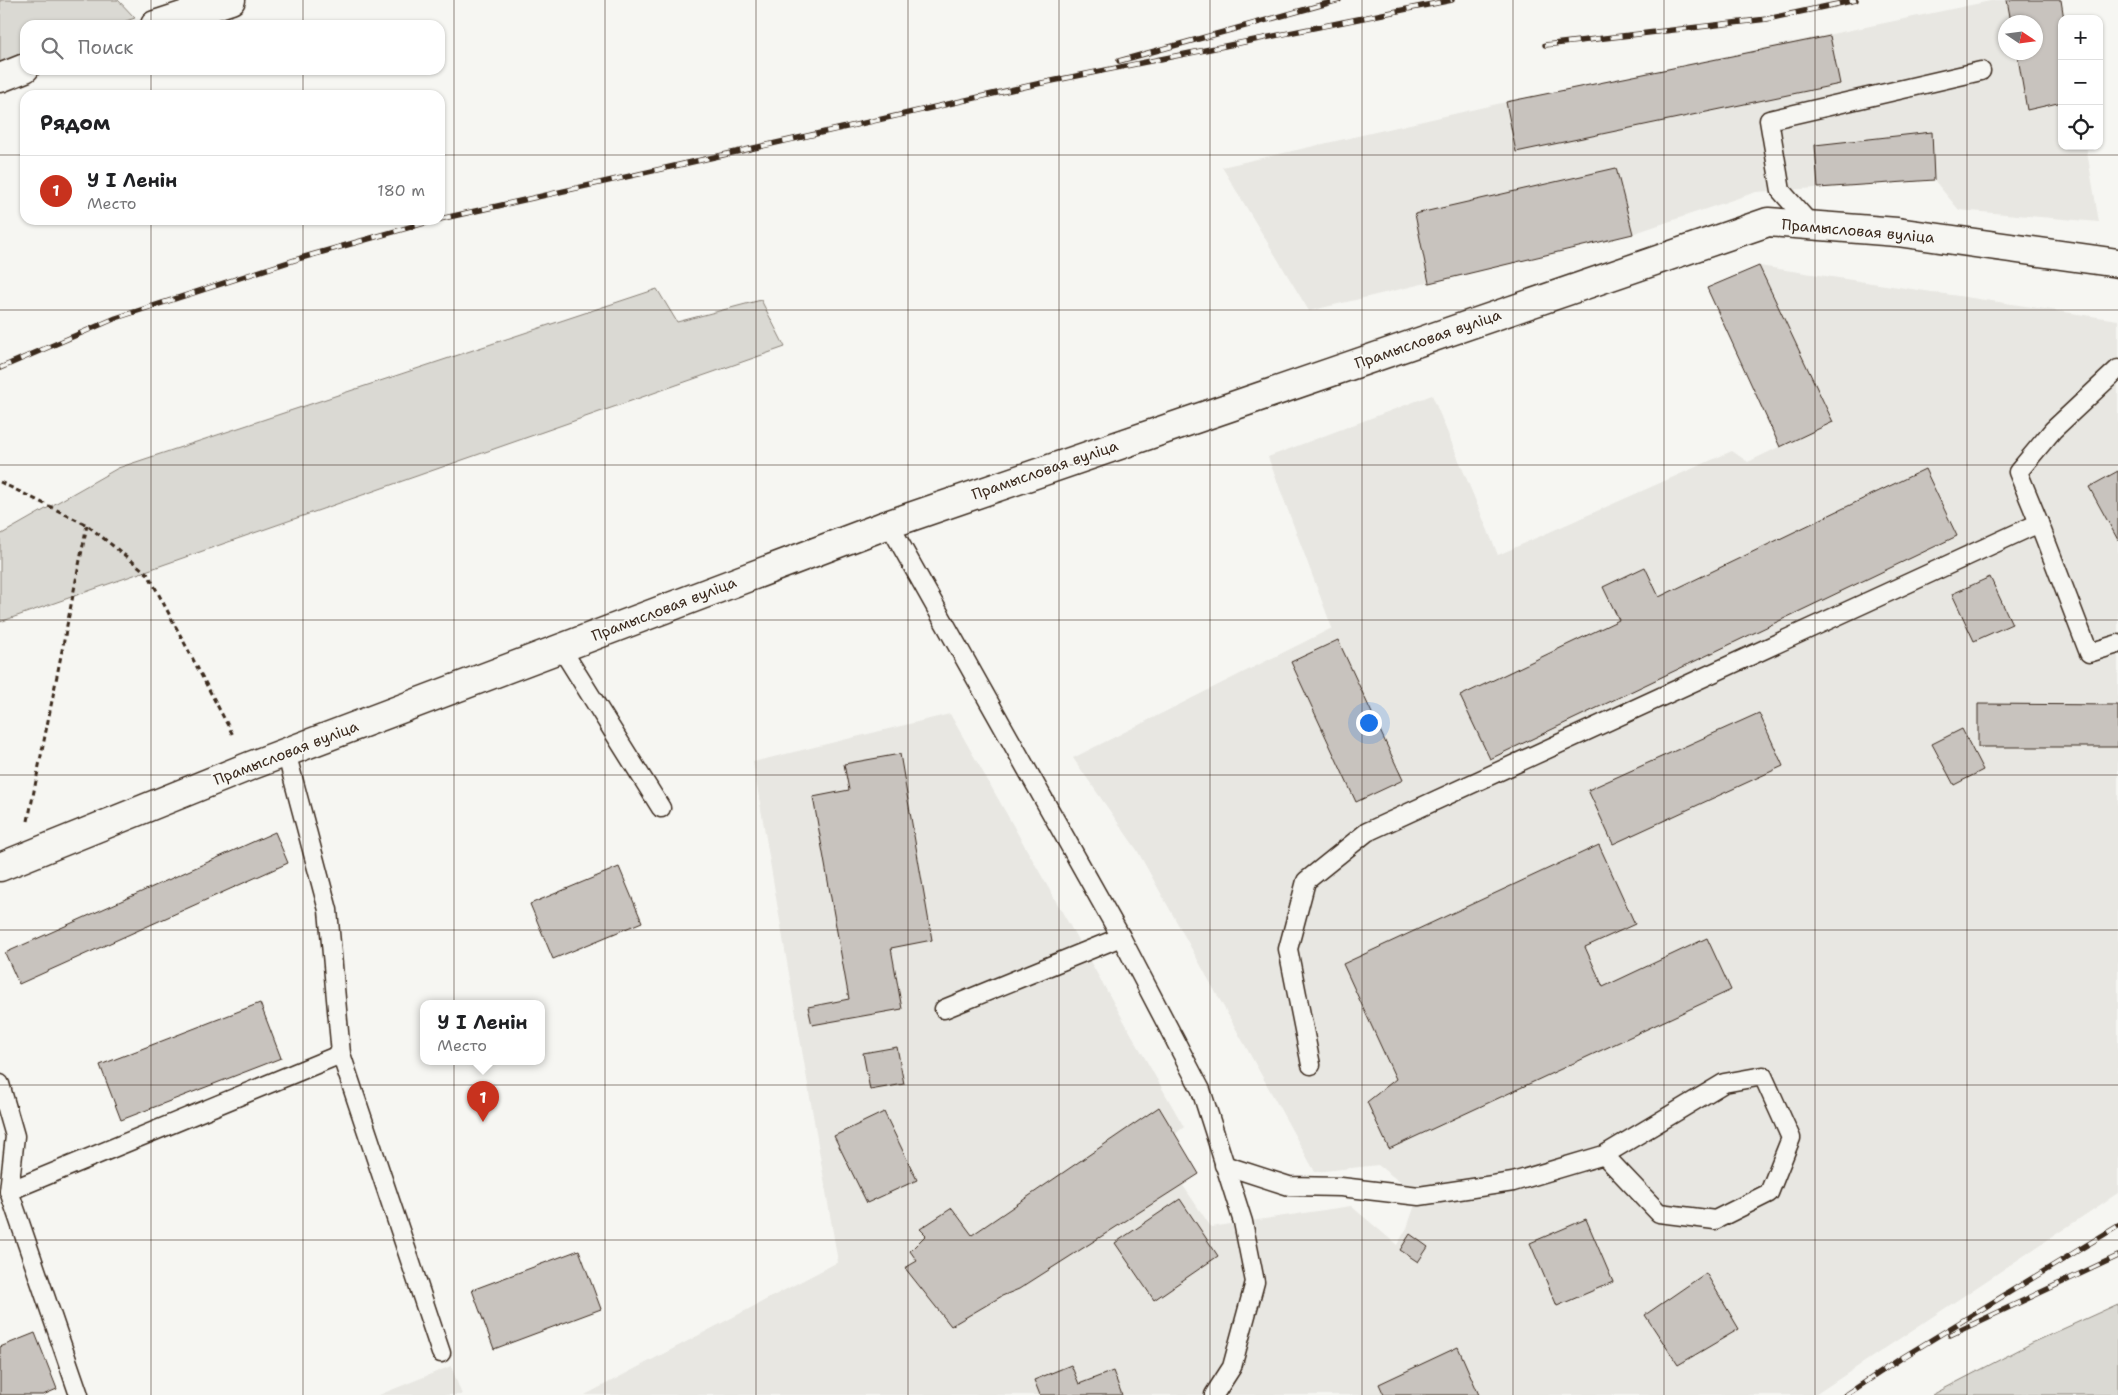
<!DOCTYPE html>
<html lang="ru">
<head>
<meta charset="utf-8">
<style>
  :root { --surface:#fff; --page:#f6f6f6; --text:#202124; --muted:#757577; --line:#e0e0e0; --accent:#c8321e }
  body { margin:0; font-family:"Shantell Sans",sans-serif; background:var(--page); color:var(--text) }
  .controls { position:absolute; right:15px; top:15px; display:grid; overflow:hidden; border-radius:10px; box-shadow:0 1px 4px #0004 }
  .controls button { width:45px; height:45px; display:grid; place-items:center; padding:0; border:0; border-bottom:1px solid var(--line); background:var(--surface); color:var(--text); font:25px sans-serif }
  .compass { position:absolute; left:1998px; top:15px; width:45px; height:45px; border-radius:50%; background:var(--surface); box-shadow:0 1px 4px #0004; rotate:103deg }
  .you { position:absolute; left:1368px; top:722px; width:18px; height:18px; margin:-12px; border:4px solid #fff; border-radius:50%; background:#1a73e8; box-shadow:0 0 0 8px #1a73e833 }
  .badge { display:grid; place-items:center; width:32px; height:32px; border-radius:50%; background:var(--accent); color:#fff; font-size:16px; font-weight:700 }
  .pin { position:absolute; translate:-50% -41px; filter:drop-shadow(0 1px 2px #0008) }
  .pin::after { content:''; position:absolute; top:26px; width:18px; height:15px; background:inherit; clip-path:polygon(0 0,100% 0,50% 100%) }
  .popup { position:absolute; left:420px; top:1000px; width:125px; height:65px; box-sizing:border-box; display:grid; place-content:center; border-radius:10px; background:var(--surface); filter:drop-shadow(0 1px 4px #0005); font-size:16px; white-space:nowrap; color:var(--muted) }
  .popup b { font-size:19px; color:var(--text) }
  .popup::after { content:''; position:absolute; left:50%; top:100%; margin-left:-10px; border:10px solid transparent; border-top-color:var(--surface) }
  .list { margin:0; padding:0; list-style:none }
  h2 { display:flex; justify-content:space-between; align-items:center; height:65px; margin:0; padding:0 20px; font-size:21px }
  h2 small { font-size:16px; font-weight:400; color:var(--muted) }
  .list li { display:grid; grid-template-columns:32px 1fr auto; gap:15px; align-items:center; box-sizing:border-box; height:70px; padding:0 20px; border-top:1px solid var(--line) }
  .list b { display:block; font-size:19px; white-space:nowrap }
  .list p { margin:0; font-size:16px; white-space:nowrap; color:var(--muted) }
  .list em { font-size:16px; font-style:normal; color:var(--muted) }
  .icon { flex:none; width:28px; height:28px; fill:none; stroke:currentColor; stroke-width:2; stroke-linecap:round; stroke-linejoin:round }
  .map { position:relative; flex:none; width:2118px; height:1395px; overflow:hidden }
  .search { position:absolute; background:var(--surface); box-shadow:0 1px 4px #0004; left:20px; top:20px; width:425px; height:55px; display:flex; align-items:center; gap:12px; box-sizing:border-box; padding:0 18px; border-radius:15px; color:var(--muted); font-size:19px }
  .panel { position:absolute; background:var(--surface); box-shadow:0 1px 4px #0004; left:20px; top:90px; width:425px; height:135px; border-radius:15px }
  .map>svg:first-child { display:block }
  .built { fill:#e8e7e2; fill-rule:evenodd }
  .green { fill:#dad9d3; stroke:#8a8278 }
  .building { fill:#c8c3be; stroke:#3b2a1e }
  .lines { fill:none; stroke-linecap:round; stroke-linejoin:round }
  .lane-casing { stroke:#3b2a1e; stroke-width:21 }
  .street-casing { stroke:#3b2a1e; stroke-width:31 }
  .secondary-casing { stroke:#3b2a1e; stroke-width:31 }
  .path { stroke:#3b2a1e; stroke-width:3; stroke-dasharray:5 4; stroke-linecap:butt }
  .lane { stroke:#f6f6f2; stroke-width:18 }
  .street { stroke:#f6f6f2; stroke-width:28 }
  .secondary { stroke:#f6f6f2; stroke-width:28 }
  .rail-casing { stroke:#3b2a1e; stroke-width:5.5 }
  .rail { stroke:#f6f6f2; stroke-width:4; stroke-dasharray:11; stroke-linecap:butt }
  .grid { fill:none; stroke:#3b2a1e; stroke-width:1; stroke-opacity:0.55 }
  .labels { text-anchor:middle; stroke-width:4; stroke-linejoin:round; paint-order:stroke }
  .street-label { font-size:15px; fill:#3b2a1e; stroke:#f6f6f2 }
</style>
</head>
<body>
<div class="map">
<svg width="2118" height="1395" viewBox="0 0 2118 1395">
  <rect width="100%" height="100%" fill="#f6f6f2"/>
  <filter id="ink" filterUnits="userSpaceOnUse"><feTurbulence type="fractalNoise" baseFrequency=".02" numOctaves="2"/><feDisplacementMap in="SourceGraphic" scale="10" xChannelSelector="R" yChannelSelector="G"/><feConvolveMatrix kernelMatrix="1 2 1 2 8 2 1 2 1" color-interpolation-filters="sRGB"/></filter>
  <g filter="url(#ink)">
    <g class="built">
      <path d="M1995,0H2061L2062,146H2086L2099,222L1959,210L1934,180L1756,192L1632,234L1309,311L1222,167L1506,102ZM2006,22H2036V52H2006Z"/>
      <polygon points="1759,266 2118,320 2118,1193 1815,1395 585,1395 838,1262 753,762 950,714 1184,1127 1175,1134 1182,1184 1211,1227 1351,1206 1397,1245 1407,1228 1418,1196 1378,1165 1315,1172 1137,850 1073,758 1332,628 1268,457 1432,395 1498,555 1732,451 1748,462 1779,447 1707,288"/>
      <polygon points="451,1366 462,1395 379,1395"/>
    </g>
    <g class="green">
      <polygon points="0,0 118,0 135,18 114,25 25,25 25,55 0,64"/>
      <polygon points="657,289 677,322 761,300 785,347 0,622 0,535 118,468"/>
      <polygon points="2118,1304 2118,1395 1932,1395 2032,1343"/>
    </g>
    <g class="building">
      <polygon points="2007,0 2061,0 2064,19 2062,19 2062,102 2027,110 2017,52 2036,52 2036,22 2011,22"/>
      <polygon points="1830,36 1840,84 1516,152 1506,102"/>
      <polygon points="1932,132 1934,180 1818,188 1815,145"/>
      <polygon points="1616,168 1633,234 1429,283 1415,214"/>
      <polygon points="1759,266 1833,422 1780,447 1707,288"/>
      <polygon points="1925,469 1957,536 1490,759 1460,696 1619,620 1603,587 1645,567 1659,597"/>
      <polygon points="2118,471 2118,540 2089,487"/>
      <polygon points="1990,577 2012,624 1974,641 1952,594"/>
      <polygon points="1338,640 1403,780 1356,802 1291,662"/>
      <polygon points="1978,704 2118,705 2118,747 1978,747"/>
      <polygon points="1759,713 1783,766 1613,844 1588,790"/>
      <polygon points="1962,729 1983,770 1954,785 1932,744"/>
      <polygon points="900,754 932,940 891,948 902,1009 812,1025 808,1007 849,999 813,797 849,790 844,764"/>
      <polygon points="275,832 288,863 19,984 5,953"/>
      <polygon points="1599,845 1635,924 1585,947 1603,987 1707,938 1731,990 1389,1149 1367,1102 1396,1079 1343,964"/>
      <polygon points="619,867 642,922 553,959 530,904"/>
      <polygon points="260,1003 281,1058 121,1120 100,1065"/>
      <polygon points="897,1047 904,1084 870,1090 863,1053"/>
      <polygon points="1159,1107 1199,1174 1019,1289 1002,1296 951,1326 905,1268 917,1261 910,1251 926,1235 920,1229 952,1208 972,1235"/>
      <polygon points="884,1112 917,1180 867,1203 834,1136"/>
      <polygon points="1180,1199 1218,1256 1154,1300 1115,1243"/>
      <polygon points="1586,1219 1613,1282 1557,1306 1530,1243"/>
      <polygon points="1410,1234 1428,1247 1418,1262 1400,1250"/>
      <polygon points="579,1250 601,1309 494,1349 472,1290"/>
      <polygon points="1706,1273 1739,1329 1678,1365 1645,1315"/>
      <polygon points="35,1333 57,1389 43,1395 0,1395 0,1347"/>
      <polygon points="1458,1347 1479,1395 1384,1395 1379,1384"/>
      <polygon points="1071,1365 1079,1384 1113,1371 1122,1395 1040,1395 1034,1380"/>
    </g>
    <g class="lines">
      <defs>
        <g id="lane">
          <polyline points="1812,226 1781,191 1769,120 1981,71"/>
          <polyline points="2039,523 2018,472 2053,430 2118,369"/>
          <polyline points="889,524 1121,937 1201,1090 1243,1222 1255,1282 1232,1367 1214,1395"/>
          <polyline points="561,648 661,808"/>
          <polyline points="286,752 328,910 341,1054 441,1353"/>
          <polyline points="944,1009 1121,937"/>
          <polyline points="1311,1065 1288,949 1306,881 1367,832 2039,523 2089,653 2118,644"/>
          <polyline points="0,1084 15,1136 9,1191 79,1395"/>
          <polyline points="1224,1165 1289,1186 1341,1187 1419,1196 1513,1182 1604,1155 1724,1083 1763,1076 1791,1138 1769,1193 1715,1220 1659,1213 1604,1155"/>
          <polyline points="9,1191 341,1054"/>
        </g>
        <polyline id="street" points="0,867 250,766 881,527 1768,222 1897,232 2118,263"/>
        <g id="secondary">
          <polyline points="155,25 231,0"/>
          <polyline points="0,78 25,68"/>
        </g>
      </defs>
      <use href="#lane" class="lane-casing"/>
      <use href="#street" class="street-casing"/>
      <use href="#secondary" class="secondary-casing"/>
      <g class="path">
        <polyline points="0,482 87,525 148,574 234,737"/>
        <polyline points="28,821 87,525"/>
      </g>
      <use href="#lane" class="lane"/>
      <use href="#street" class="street"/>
      <use href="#secondary" class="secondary"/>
      <defs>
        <g id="rail">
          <polyline points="1545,45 1767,19 1856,0"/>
          <polyline points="1119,61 1339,0"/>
          <polyline points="440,219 1037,84 1452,0"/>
          <polyline points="0,368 116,318 301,258 435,220"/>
          <polyline points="1950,1335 2118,1256"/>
          <polyline points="1846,1395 1900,1359 2118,1226"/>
        </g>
      </defs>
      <use href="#rail" class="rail-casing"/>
      <use href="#rail" class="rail"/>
    </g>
  </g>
  <path class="grid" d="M151,0V25M303,0V25M454,0V1395M605,0V1395M756,0V1395M908,0V1395M1059,0V1395M1210,0V1395M1362,0V1395M1513,0V1395M1664,0V1395M1815,0V1395M1967,0V1395M151,70V95M303,70V95M0,155H25M440,155H2118M151,220V1395M303,220V1395M0,310H2118M0,465H2118M0,620H2118M0,775H2118M0,930H2118M0,1085H2118M0,1240H2118"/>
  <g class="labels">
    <g class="street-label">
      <text transform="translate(1858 231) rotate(5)" y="5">Прамысловая вуліца</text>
      <text transform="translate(1428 339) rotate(-19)" y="5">Прамысловая вуліца</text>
      <text transform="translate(1045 470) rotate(-19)" y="5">Прамысловая вуліца</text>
      <text transform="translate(664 609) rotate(-21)" y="5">Прамысловая вуліца</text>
      <text transform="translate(286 753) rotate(-21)" y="5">Прамысловая вуліца</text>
    </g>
  </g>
</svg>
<div class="controls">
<button>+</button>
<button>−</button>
<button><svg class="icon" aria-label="locate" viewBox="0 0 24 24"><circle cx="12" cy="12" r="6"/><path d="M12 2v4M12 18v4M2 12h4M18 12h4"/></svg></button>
</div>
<svg class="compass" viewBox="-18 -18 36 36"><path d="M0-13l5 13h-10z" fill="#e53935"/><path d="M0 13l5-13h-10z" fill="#757577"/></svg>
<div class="you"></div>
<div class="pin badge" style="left:483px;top:1122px">1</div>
<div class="popup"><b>У І Ленін</b>Место</div>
<div class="search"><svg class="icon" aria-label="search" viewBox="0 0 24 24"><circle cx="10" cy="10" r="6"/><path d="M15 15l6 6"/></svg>Поиск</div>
<section class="panel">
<h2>Рядом<small></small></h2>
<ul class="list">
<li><span class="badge">1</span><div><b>У І Ленін</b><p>Место</p></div><em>180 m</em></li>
</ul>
</section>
</div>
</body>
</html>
